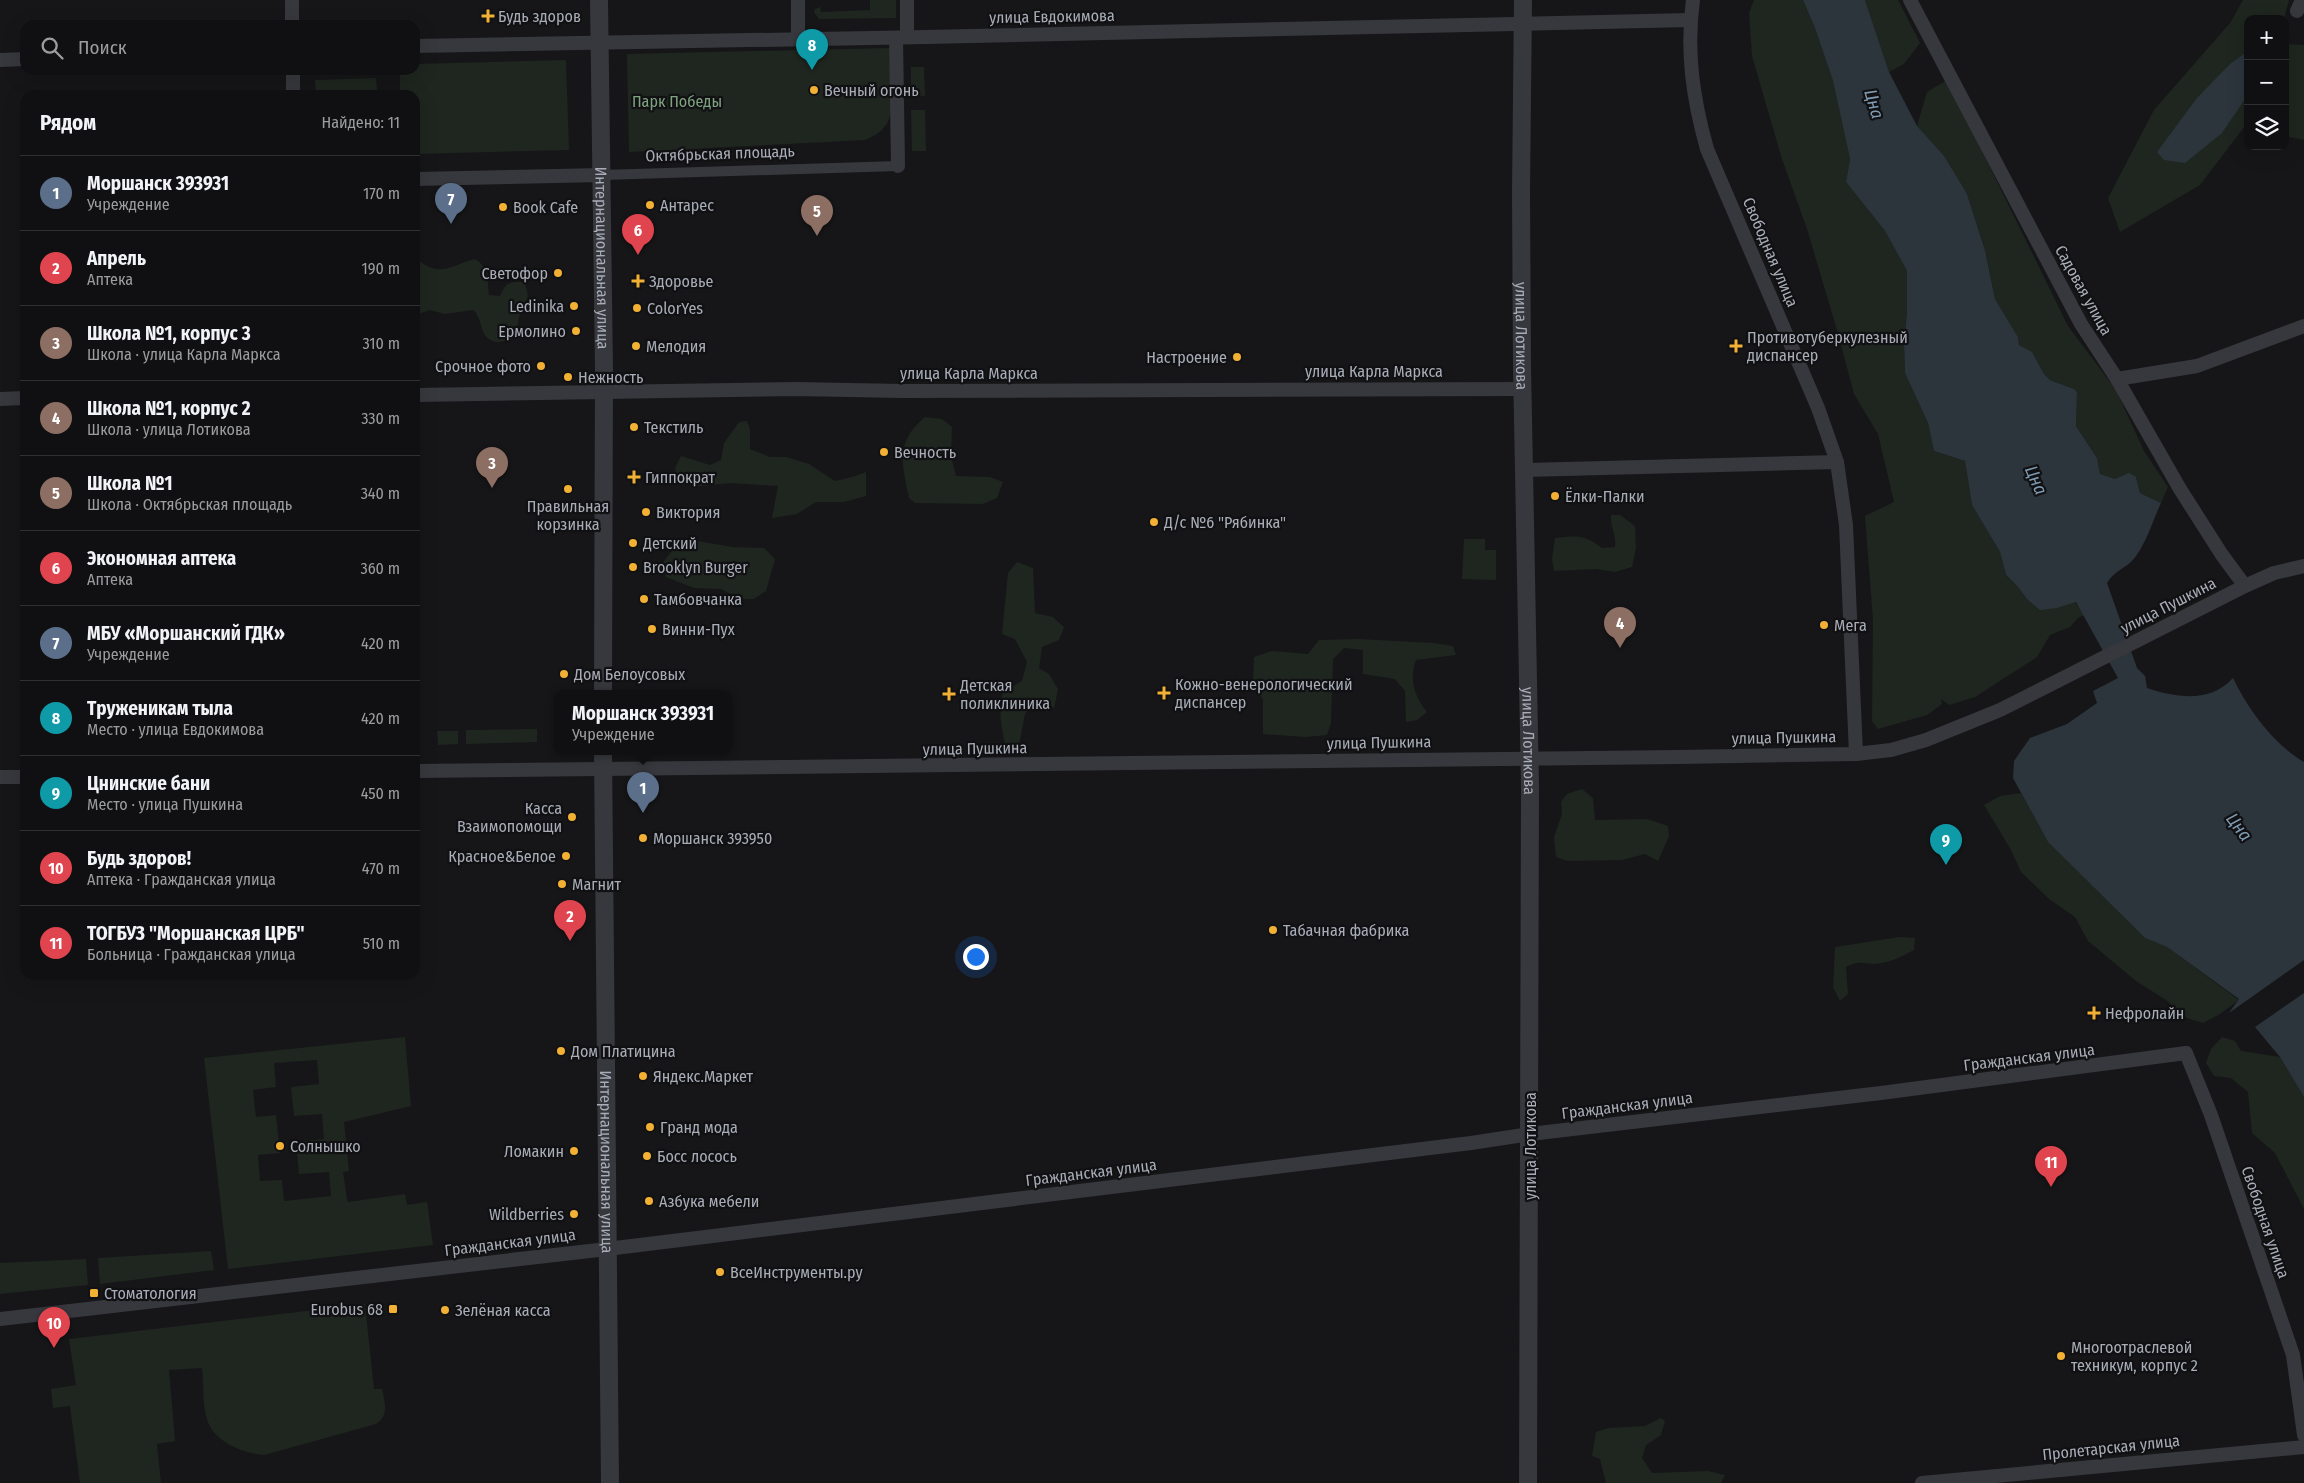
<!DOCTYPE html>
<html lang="ru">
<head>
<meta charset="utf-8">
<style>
  :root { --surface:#101012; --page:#1e1e20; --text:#f1f3f6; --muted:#9c9d9f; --line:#303032; --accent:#db2777 }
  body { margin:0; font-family:"Fira Sans Condensed",sans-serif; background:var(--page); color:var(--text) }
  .controls { position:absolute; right:15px; top:15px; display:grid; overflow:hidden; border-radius:10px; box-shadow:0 5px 20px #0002 }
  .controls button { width:45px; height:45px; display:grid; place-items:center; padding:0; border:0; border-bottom:1px solid var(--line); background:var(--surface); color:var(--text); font:25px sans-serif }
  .you { position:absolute; left:975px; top:956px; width:18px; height:18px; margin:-12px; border:4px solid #fff; border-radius:50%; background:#1a73e8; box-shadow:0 0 0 8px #1a73e833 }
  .badge { display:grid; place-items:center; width:32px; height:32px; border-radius:50%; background:var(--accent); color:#fff; font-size:16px; font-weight:700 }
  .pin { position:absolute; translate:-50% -41px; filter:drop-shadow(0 1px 2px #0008) }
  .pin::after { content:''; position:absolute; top:26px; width:18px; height:15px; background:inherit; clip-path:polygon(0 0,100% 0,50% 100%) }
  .popup { position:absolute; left:554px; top:690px; width:178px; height:65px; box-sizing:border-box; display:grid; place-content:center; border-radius:10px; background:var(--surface); filter:drop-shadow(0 1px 4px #0005); font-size:16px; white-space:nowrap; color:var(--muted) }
  .popup b { font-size:19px; color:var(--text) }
  .popup::after { content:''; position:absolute; left:50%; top:100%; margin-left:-10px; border:10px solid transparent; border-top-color:var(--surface) }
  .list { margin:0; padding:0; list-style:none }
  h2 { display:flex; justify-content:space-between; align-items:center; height:65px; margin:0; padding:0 20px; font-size:21px }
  h2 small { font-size:16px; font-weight:400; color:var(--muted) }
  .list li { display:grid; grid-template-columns:32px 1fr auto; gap:15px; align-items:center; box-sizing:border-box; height:75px; padding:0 20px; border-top:1px solid var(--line) }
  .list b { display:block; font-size:19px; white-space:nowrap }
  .list p { margin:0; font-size:16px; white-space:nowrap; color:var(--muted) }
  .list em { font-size:16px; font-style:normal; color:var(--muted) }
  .icon { flex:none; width:28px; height:28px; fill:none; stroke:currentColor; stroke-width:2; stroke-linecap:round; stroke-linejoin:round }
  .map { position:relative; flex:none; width:2304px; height:1483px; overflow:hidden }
  .search { position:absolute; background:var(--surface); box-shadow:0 5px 20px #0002; left:20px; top:20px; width:400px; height:55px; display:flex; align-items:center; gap:12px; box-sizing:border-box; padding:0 18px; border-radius:15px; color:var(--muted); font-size:19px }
  .panel { position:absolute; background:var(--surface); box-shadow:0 5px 20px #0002; left:20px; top:90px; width:400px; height:890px; border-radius:15px }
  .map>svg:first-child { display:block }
  .green { fill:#1e261f; fill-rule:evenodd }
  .water { fill:#2c353c }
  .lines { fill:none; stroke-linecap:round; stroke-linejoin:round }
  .pedestrian { stroke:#37383d; stroke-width:10 }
  .minor { stroke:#37383d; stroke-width:14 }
  .tertiary { stroke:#37383d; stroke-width:18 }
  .poi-dot { fill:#f2b134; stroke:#111113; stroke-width:2 }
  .labels { text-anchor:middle; stroke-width:4.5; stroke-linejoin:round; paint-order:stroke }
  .poi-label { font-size:16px; fill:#a8adb8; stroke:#111113; text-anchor:start }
  .street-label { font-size:16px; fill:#a8adb8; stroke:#111113 }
  .park-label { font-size:16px; fill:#7fa381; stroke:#111113 }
  .water-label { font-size:18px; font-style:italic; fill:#7f9bb3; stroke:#111113 }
</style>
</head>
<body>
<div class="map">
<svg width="2304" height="1483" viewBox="0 0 2304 1483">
  <rect width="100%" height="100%" fill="#161618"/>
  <g class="green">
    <polygon points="870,0 896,0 896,18 819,19 814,12 815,9 820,7 821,12 870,10"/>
    <polygon points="1754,0 1803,0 1815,28 1833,81 1850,159 1846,182 1885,231 1907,271 1907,312 1904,344 1905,373 1928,423 1934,451 1965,461 1972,505 2000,552 2006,576 2018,587 2027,599 2057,608 2075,602 2084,615 2078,618 2070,627 2050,635 2037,657 1975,697 1949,705 1941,699 1942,704 1927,715 1878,729 1872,721 1873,620 1865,516 1894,502 1878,434 1854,394 1837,330 1807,229 1782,159 1752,56 1749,13"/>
    <polygon points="1865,0 1898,0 1920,43 1904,64 1889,72"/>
    <polygon points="2243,0 2289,0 2284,19 2248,19 2248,51 2231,63 2157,152 2222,133 2248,95 2248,126 2245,126 2200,185 2120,232 2108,198 2154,110 2230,23"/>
    <polygon points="2285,44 2304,45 2304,140 2285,136"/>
    <path d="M890,48C890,64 894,106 889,119C885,130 875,136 865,140L629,152L627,54Z"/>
    <polygon points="566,60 569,150 415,154 415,95 316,95 315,80 376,78 377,90 400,90 400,70 415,70 415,64"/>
    <polygon points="911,67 924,67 925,96 911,95"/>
    <polygon points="1947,80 2068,326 2116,390 2144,451 2168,487 2161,503 2140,493 2136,477 2115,479 2100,475 2097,458 2076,426 2077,392 2074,389 2050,380 2044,374 2032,353 2019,345 2018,337 1995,299 1985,249 1967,194 1917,126 1927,92"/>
    <polygon points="911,110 925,110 926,151 912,151"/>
    <path d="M415,257C439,279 449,266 475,259C490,268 487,280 489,295L500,296C506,282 510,282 524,282C532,300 525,299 520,314C516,325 521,339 505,341C501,341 497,343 493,341C479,337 483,318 473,310L445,314L430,310L415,315Z"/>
    <path d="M925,417L942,419L952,427L951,456L956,476L990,477L1003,482L997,498L983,504L915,503L909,498C902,463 895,442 925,417Z"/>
    <polygon points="747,421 750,429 750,449 770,457 786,457 809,464 835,481 852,477 866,472 866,496 844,502 816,502 797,514 772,518 778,486 730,483 702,486 678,484 675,468 681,456 710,465 721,460 724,443 739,422"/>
    <path d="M1611,515H1620L1635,526L1636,548L1632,567L1615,572L1596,569L1554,571L1552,559L1555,538C1577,536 1583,534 1602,548L1615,547C1617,536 1610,527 1611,515Z"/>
    <polygon points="1464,539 1485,539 1485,550 1496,550 1496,580 1462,579"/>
    <polygon points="698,541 732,547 764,548 775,559 766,591 754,599 740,599 721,589 694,588 666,577 664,561 676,546"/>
    <path d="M1017,562L1033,568L1035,613L1053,617L1064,627L1059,640L1042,647L1039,668L1049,674L1058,689L1054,709L1049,703L1036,700L1025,714L1019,745L1005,744C1001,726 998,710 1003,692L1022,681L1027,662L1015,639L1002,634L1008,573Z"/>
    <path d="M1358,639L1434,643L1453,646L1456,655L1416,660C1409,679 1414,696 1427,712L1417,720L1406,722L1405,691L1395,679L1363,674V650L1344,648L1333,659L1331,723L1327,735L1306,737L1263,734V700L1253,681L1254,657L1272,651L1308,654L1319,640Z"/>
    <polygon points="537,729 537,742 466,744 466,730"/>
    <polygon points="437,731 458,731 458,744 438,745"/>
    <polygon points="1582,789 1593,798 1595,820 1647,819 1668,826 1669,836 1658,861 1645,854 1622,860 1568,861 1556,857 1554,837 1562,814 1561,802 1567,794"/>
    <polygon points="2021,793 2048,842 2145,938 2167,947 2239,1000 2220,1014 2203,1023 2187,1018 2166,1000 2136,981 2088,941 2075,917 2049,899 2021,872 2011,850 1984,805 2000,796"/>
    <path d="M1900,937L1915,938L1914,950C1901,957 1887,964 1872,964C1859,963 1858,961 1846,967L1848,994L1840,1001L1833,987L1835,947Z"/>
    <path d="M405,1037L411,1106L344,1122L349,1171L343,1172L347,1199L348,1202L405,1194L407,1205L427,1202L433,1245L228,1269L204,1058ZM317,1060L319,1084L291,1087L294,1116L322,1114L324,1139L296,1142L299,1174L329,1172L331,1196L284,1201L282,1180L260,1181L258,1155L280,1153L276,1115L256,1117L253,1090L276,1087L274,1063Z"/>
    <polygon points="2222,1037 2235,1041 2241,1051 2280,1057 2304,1097 2304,1209 2275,1153 2252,1133 2248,1092 2231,1078 2214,1076 2206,1063 2211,1049"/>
    <polygon points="211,1251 214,1270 100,1284 98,1258"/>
    <polygon points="86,1259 88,1285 0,1294 0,1263"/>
    <path d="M365,1304L374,1389H382C385,1402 389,1416 376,1424L264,1455C243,1453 213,1442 207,1419C202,1403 204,1384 202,1368L169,1370L175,1441L157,1444L161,1483H80L70,1406L53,1408L51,1389L76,1385L69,1339Z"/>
    <polygon points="1661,1418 1665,1421 1661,1435 1646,1445 1642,1458 1652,1473 1708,1471 1725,1475 1721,1483 1606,1483 1600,1459 1592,1456 1596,1432 1608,1428 1645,1426"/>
  </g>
  <g class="water">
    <path d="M1803,0H1865L1889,72L1917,126L1944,156L1967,194L1985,250L1995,299L2018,337L2019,345L2032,352L2044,374L2050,380L2074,389L2077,392L2076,426L2097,458L2100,474L2115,479L2129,473L2136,477L2140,493L2161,503C2153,520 2147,541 2136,556C2127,569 2117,568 2107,583L2137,668L2145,676L2147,688C2177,698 2210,703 2233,678C2248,709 2273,744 2304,762V960L2229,1013L2239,999L2167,947L2145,938L2048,842L2013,778L2014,761L2030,738L2067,724L2097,703L2093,691L2118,678L2076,602L2057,608L2040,610L2027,599L2018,587L2006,575L2000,552L1972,505L1965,461L1934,451L1928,423L1905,373L1904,344L1907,312V271L1885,231L1846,182L1850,159L1833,81L1815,28Z"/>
    <polygon points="2248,51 2248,95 2222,133 2185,163 2164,160 2157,152 2197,98 2231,63"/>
    <polygon points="2304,993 2304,1097 2280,1057 2255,1027"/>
  </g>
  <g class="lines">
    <polyline class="pedestrian" points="602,175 898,166"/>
    <g class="minor">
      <polyline points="292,0 292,25"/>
      <polyline points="907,0 907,37"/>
      <path d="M1693,0C1686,52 1693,99 1707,149L1818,408L1837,462L1846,525L1856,754"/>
      <polyline points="1910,0 2081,324 2117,379 2180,489 2222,555 2245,586"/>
      <polyline points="2297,11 2302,0"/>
      <polyline points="798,38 798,0"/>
      <polyline points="896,38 898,166"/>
      <polyline points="415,46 926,37 1690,20"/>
      <polyline points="0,60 25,59"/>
      <polyline points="293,70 293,95"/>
      <polyline points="415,179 602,175"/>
      <polyline points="2117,379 2197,366 2304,326"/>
      <polyline points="415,395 796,389 902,391 1523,389"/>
      <polyline points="0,399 25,398"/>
      <polyline points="1525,470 1837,462"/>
      <polyline points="415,771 1677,757 1856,754 1891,750 1926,740 2000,710 2245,586 2274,573 2304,566"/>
      <polyline points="0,777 25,777"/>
      <polyline points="0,1319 607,1249 1471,1143 1530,1134 1881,1093 2186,1053 2211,1115 2293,1355 2304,1435"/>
      <polyline points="1922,1483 2304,1447"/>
    </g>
    <g class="tertiary">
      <path id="s1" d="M599,0L604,370L603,694"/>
      <path id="s2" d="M1523,0L1521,192L1522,366L1530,786L1528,1483"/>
      <path id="s3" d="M603,752L610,1483"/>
    </g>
  </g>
  <g class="poi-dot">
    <path d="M485.5 8.5h5v5h5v5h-5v5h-5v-5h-5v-5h5z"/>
    <circle cx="814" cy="90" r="5"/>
    <circle cx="650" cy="205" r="5"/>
    <circle cx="503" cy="207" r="5"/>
    <circle cx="558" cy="273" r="5"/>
    <path d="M635.5 273.5h5v5h5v5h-5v5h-5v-5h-5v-5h5z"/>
    <circle cx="574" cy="306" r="5"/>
    <circle cx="637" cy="308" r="5"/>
    <circle cx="576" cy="331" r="5"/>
    <circle cx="636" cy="346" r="5"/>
    <path d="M1733.5 338.5h5v5h5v5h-5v5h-5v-5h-5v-5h5z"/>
    <circle cx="1237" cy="357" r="5"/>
    <circle cx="541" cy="366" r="5"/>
    <circle cx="568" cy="377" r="5"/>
    <circle cx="634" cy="427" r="5"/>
    <circle cx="884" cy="452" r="5"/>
    <path d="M631.5 469.5h5v5h5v5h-5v5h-5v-5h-5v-5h5z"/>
    <circle cx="568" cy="489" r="5"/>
    <circle cx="1555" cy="496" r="5"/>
    <circle cx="646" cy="512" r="5"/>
    <circle cx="1154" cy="522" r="5"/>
    <circle cx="633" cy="543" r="5"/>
    <circle cx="633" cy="567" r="5"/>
    <circle cx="644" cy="599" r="5"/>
    <circle cx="1824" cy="625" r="5"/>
    <circle cx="652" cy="629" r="5"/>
    <circle cx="564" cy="674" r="5"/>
    <path d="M1161.5 685.5h5v5h5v5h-5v5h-5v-5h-5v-5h5z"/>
    <path d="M946.5 686.5h5v5h5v5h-5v5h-5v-5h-5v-5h5z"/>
    <circle cx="572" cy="817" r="5"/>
    <circle cx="643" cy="838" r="5"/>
    <circle cx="566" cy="856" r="5"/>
    <circle cx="562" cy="884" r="5"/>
    <circle cx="1273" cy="930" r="5"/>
    <path d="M2091.5 1005.5h5v5h5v5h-5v5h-5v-5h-5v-5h5z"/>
    <circle cx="561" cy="1051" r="5"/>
    <circle cx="643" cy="1076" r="5"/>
    <circle cx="650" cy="1127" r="5"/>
    <circle cx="280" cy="1146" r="5"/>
    <circle cx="574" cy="1151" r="5"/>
    <circle cx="647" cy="1156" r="5"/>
    <circle cx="649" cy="1201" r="5"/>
    <circle cx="574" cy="1214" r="5"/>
    <circle cx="720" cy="1272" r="5"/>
    <rect x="89" y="1288" width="10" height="10" rx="2.5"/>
    <rect x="388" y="1304" width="10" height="10" rx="2.5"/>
    <circle cx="445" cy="1310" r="5"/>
    <circle cx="2061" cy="1356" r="5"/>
  </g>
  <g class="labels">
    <g class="poi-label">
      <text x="498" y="22">Будь здоров</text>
      <text x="824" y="96">Вечный огонь</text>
      <text x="660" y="211">Антарес</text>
      <text x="513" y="213">Book Cafe</text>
      <text x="548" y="279" text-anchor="end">Светофор</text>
      <text x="649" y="287">Здоровье</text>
      <text x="564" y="312" text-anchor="end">Ledinika</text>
      <text x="647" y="314">ColorYes</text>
      <text x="566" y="337" text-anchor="end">Ермолино</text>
      <text x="1747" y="343">Противотуберкулезный<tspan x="1747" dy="18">диспансер</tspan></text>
      <text x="646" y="352">Мелодия</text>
      <text x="1227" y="363" text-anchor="end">Настроение</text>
      <text x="531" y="372" text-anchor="end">Срочное фото</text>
      <text x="578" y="383">Нежность</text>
      <text x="644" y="433">Текстиль</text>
      <text x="894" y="458">Вечность</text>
      <text x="645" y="483">Гиппократ</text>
      <text x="1565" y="502">Ёлки-Палки</text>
      <text x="568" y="512" text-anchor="middle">Правильная<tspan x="568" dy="18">корзинка</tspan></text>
      <text x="656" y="518">Виктория</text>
      <text x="1164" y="528">Д/с №6 "Рябинка"</text>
      <text x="643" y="549">Детский</text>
      <text x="643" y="573">Brooklyn Burger</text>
      <text x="654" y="605">Тамбовчанка</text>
      <text x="1834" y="631">Мега</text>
      <text x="662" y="635">Винни-Пух</text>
      <text x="574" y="680">Дом Белоусовых</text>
      <text x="1175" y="690">Кожно-венерологический<tspan x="1175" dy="18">диспансер</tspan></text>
      <text x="960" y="691">Детская<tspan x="960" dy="18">поликлиника</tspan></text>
      <text x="562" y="814" text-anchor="end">Касса<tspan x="562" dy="18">Взаимопомощи</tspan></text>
      <text x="653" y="844">Моршанск 393950</text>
      <text x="556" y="862" text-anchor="end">Красное&amp;Белое</text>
      <text x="572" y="890">Магнит</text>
      <text x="1283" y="936">Табачная фабрика</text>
      <text x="2105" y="1019">Нефролайн</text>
      <text x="571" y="1057">Дом Платицина</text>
      <text x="653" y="1082">Яндекс.Маркет</text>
      <text x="660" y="1133">Гранд мода</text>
      <text x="290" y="1152">Солнышко</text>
      <text x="564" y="1157" text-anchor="end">Ломакин</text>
      <text x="657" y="1162">Босс лосось</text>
      <text x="659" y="1207">Азбука мебели</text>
      <text x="564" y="1220" text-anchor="end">Wildberries</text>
      <text x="730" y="1278">ВсеИнструменты.ру</text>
      <text x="104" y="1299">Стоматология</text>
      <text x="383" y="1315" text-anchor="end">Eurobus 68</text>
      <text x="455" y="1316">Зелёная касса</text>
      <text x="2071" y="1353">Многоотраслевой<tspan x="2071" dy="18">техникум, корпус 2</tspan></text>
    </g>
    <g class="street-label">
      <text transform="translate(1052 16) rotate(-1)" y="6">улица Евдокимова</text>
      <text transform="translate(720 153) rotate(-2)" y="6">Октябрьская площадь</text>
      <text transform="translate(1771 252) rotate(67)" y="6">Свободная улица</text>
      <text dy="6" stroke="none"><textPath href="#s1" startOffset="258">Интернациональная улица</textPath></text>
      <text transform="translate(2084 290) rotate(61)" y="6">Садовая улица</text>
      <text dy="6" stroke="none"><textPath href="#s2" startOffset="336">улица Лотикова</textPath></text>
      <text x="1374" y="377">улица Карла Маркса</text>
      <text x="969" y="379">улица Карла Маркса</text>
      <text transform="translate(2168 605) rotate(-27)" y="6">улица Пушкина</text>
      <text transform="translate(1784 737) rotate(-1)" y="6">улица Пушкина</text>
      <text dy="6" stroke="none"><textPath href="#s2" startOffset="741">улица Лотикова</textPath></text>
      <text transform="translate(1379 742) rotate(-1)" y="6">улица Пушкина</text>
      <text transform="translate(975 748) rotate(-1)" y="6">улица Пушкина</text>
      <text transform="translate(2029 1057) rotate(-7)" y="6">Гражданская улица</text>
      <text transform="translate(1627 1105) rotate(-7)" y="6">Гражданская улица</text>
      <text transform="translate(1530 1146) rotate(-90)" y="6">улица Лотикова</text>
      <text dy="6" stroke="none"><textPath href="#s3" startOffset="410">Интернациональная улица</textPath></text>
      <text transform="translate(1091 1172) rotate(-7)" y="6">Гражданская улица</text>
      <text transform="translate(2266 1222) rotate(71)" y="6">Свободная улица</text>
      <text transform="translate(510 1242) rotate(-7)" y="6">Гражданская улица</text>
      <text transform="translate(2111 1447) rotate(-6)" y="6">Пролетарская улица</text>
    </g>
    <g class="park-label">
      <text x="677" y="107">Парк Победы</text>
    </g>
    <g class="water-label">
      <text transform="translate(1874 104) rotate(73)" y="6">Цна</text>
      <text transform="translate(2036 480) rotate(66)" y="6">Цна</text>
      <text transform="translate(2239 827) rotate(53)" y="6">Цна</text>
    </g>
  </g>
</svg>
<div class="controls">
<button>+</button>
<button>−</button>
<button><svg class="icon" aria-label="layers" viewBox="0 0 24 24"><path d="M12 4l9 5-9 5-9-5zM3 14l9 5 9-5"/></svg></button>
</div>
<div class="you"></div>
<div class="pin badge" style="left:643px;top:813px;background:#5c6f8a">1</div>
<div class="popup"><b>Моршанск 393931</b>Учреждение</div>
<div class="pin badge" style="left:570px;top:941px;background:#e0444e">2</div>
<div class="pin badge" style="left:492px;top:488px;background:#8d6e63">3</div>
<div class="pin badge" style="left:1620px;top:648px;background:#8d6e63">4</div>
<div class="pin badge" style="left:817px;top:236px;background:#8d6e63">5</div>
<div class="pin badge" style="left:638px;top:255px;background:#e0444e">6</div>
<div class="pin badge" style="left:451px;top:224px;background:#5c6f8a">7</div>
<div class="pin badge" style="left:812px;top:70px;background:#0f9aa8">8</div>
<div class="pin badge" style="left:1946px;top:865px;background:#0f9aa8">9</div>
<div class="pin badge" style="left:54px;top:1348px;background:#e0444e">10</div>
<div class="pin badge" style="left:2051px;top:1187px;background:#e0444e">11</div>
<div class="search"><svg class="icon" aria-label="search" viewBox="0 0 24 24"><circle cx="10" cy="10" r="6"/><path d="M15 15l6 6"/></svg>Поиск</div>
<section class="panel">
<h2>Рядом<small>Найдено: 11</small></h2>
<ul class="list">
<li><span class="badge" style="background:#5c6f8a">1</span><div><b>Моршанск 393931</b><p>Учреждение</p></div><em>170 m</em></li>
<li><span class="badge" style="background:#e0444e">2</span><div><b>Апрель</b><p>Аптека</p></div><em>190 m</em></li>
<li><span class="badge" style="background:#8d6e63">3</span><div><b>Школа №1, корпус 3</b><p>Школа · улица Карла Маркса</p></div><em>310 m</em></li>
<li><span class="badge" style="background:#8d6e63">4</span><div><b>Школа №1, корпус 2</b><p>Школа · улица Лотикова</p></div><em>330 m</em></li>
<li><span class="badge" style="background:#8d6e63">5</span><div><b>Школа №1</b><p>Школа · Октябрьская площадь</p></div><em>340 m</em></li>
<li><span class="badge" style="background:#e0444e">6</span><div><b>Экономная аптека</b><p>Аптека</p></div><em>360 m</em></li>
<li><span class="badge" style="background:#5c6f8a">7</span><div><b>МБУ «Моршанский ГДК»</b><p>Учреждение</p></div><em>420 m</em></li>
<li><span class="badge" style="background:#0f9aa8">8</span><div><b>Труженикам тыла</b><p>Место · улица Евдокимова</p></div><em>420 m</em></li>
<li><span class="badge" style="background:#0f9aa8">9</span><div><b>Цнинские бани</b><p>Место · улица Пушкина</p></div><em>450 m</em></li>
<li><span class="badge" style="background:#e0444e">10</span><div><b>Будь здоров!</b><p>Аптека · Гражданская улица</p></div><em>470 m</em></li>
<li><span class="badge" style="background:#e0444e">11</span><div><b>ТОГБУЗ &quot;Моршанская ЦРБ&quot;</b><p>Больница · Гражданская улица</p></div><em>510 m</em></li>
</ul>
</section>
</div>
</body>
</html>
